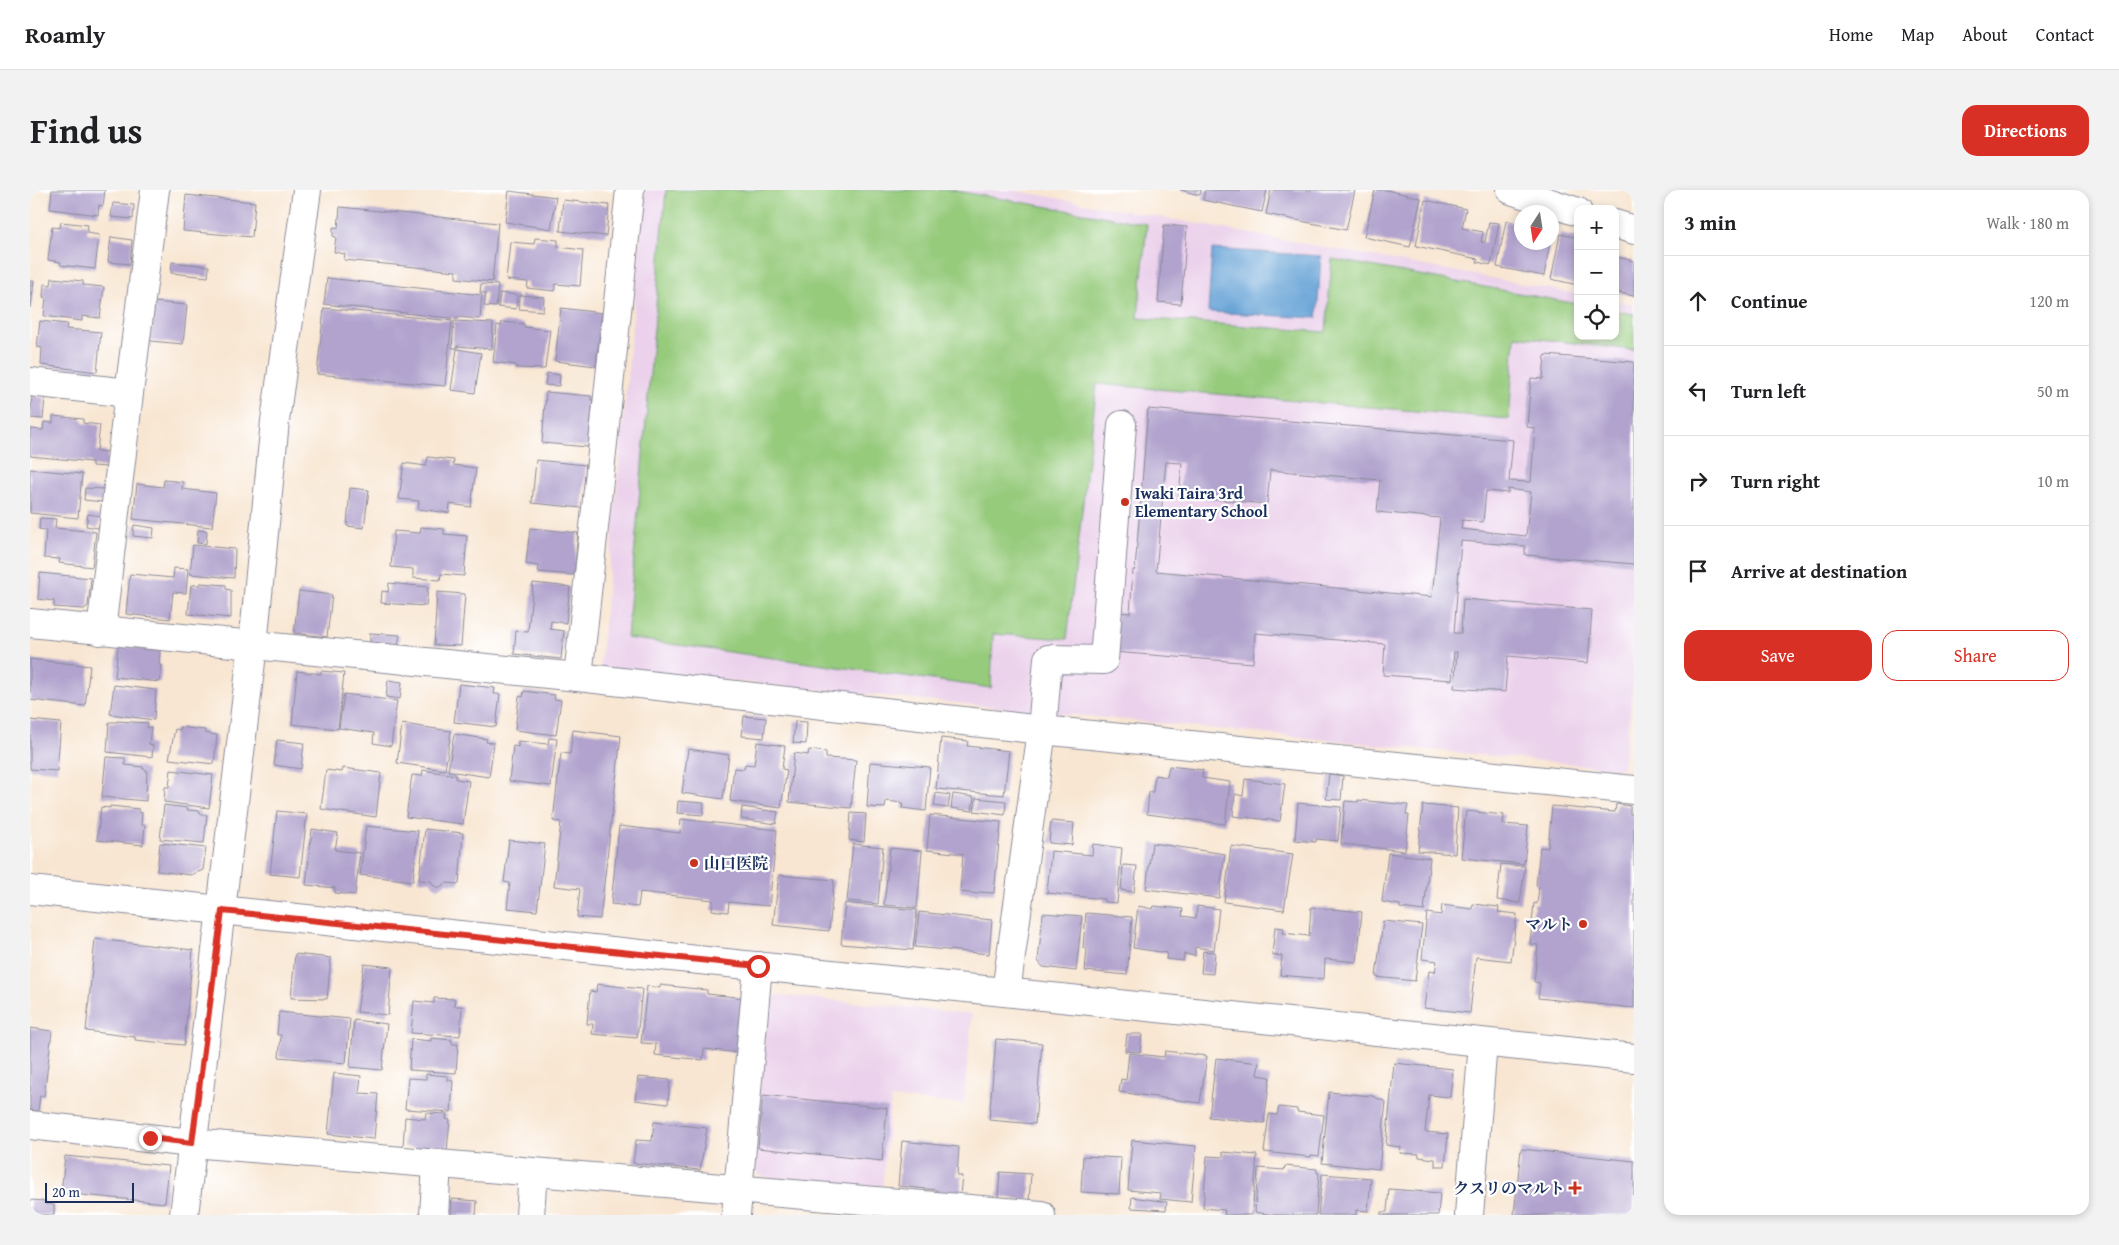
<!DOCTYPE html>
<html lang="en">
<head>
<meta charset="utf-8">
<style>
  :root { --surface:#fff; --page:#f2f2f2; --text:#202124; --muted:#757577; --line:#e0e0e0; --accent:#d93025 }
  body { margin:0; font-family:"Gentium Book Plus","Noto Serif JP",serif; background:var(--page); color:var(--text) }
  .controls { position:absolute; right:15px; top:15px; display:grid; overflow:hidden; border-radius:10px; box-shadow:0 2px 8px #0003 }
  .controls button { width:45px; height:45px; display:grid; place-items:center; padding:0; border:0; border-bottom:1px solid var(--line); background:var(--surface); color:var(--text); font:25px sans-serif }
  .compass { position:absolute; left:1484px; top:15px; width:45px; height:45px; border-radius:50%; background:var(--surface); box-shadow:0 2px 8px #0003; rotate:192deg }
  .scale { position:absolute; left:15px; bottom:12px; width:89px; box-sizing:border-box; padding-left:5px; border:2px solid #1b2f5e; border-top:0; font-size:14px; line-height:18px; white-space:nowrap; color:#1b2f5e; -webkit-text-stroke:4px #fff; paint-order:stroke }
  .stop { position:absolute; width:15px; height:15px; margin:-11px; border:4px solid #d93025; border-radius:50%; background:#fff }
  .stop.end { background:#d93025; border-color:#fff; box-shadow:0 1px 5px #0008 }
  .list { margin:0; padding:0; list-style:none }
  h2 { display:flex; justify-content:space-between; align-items:center; height:65px; margin:0; padding:0 20px; font-size:21px }
  h2 small { font-size:16px; font-weight:400; color:var(--muted) }
  .list li { display:grid; grid-template-columns:32px 1fr auto; gap:15px; align-items:center; box-sizing:border-box; height:90px; padding:0 20px; border-top:1px solid var(--line) }
  .list b { display:block; font-size:19px; white-space:nowrap }
  .list em { font-size:16px; font-style:normal; color:var(--muted) }
  .actions { display:flex; gap:10px; padding:15px 20px }
  .actions a { flex:1; padding:11px 0; border:1px solid var(--accent); border-radius:15px; text-align:center; font-size:18px; color:var(--accent) }
  .actions .main { background:var(--accent); color:#fff }
  .icon { flex:none; width:28px; height:28px; fill:none; stroke:currentColor; stroke-width:2; stroke-linecap:round; stroke-linejoin:round }
  .map { position:relative; flex:none; width:1604px; height:1025px; overflow:hidden; border-radius:15px }
  header { display:flex; align-items:center; gap:30px; box-sizing:border-box; height:70px; padding:0 25px; background:var(--surface); border-bottom:1px solid var(--line) }
  header strong { font-size:24px }
  nav { display:flex; gap:28px; margin-inline-start:auto; font-size:18px }
  .intro { display:flex; align-items:center; justify-content:space-between; box-sizing:border-box; height:120px; padding:0 30px }
  h1 { margin:0; font-size:35px }
  .button { padding:12px 22px; border-radius:15px; background:var(--accent); color:#fff; font-size:18px; font-weight:700 }
  main { display:flex; gap:30px; padding:0 30px }
  aside { flex:1; background:var(--surface); border-radius:15px; box-shadow:0 2px 8px #0003 }
  .map>svg:first-child { display:block }
  .built { fill:#ebd1eb }
  .green { fill:#96cb7c; stroke:#587d6d }
  .water { fill:#63a1d5; stroke:#3f689a }
  .building { fill:#b1a3cd; fill-rule:evenodd }
  .lines { fill:none; stroke-linecap:round; stroke-linejoin:round }
  .minor-casing { stroke:#8a8a98; stroke-width:30 }
  .tertiary-casing { stroke:#8a8a98; stroke-width:30 }
  .minor { stroke:#fff; stroke-width:28 }
  .tertiary { stroke:#fff; stroke-width:28 }
  .route { stroke:#d93025; stroke-width:6 }
  .poi-dot { fill:#c8321e; stroke:#fff; stroke-width:2 }
  .labels { text-anchor:middle; stroke-width:4.5; stroke-linejoin:round; paint-order:stroke }
  .poi-label { font-size:16px; font-weight:bold; fill:#1b2f5e; stroke:#fff; text-anchor:start }
</style>
</head>
<body>
<header>
<strong>Roamly</strong>
<nav><a>Home</a><a>Map</a><a>About</a><a>Contact</a></nav>
</header>
<div class="intro"><h1>Find us</h1><a class="button">Directions</a></div>
<main>
<div class="map">
<svg width="1604" height="1025" viewBox="0 0 1604 1025">
  <rect width="100%" height="100%" fill="#fff"/>
  <filter id="ink" filterUnits="userSpaceOnUse"><feTurbulence type="fractalNoise" baseFrequency=".02" numOctaves="2"/><feDisplacementMap in="SourceGraphic" scale="10" xChannelSelector="R" yChannelSelector="G"/><feConvolveMatrix kernelMatrix="1 2 1 2 8 2 1 2 1" color-interpolation-filters="sRGB"/></filter>
  <filter id="wash" filterUnits="userSpaceOnUse"><feTurbulence type="fractalNoise" baseFrequency=".0096" numOctaves="4" result="noise"/><feDisplacementMap in="SourceGraphic" scale="20" xChannelSelector="R" yChannelSelector="G"/><feGaussianBlur stdDeviation="1.12" result="paint"/><feColorMatrix in="noise" values="0 0 0 0 0 0 0 0 0 0 0 0 0 0 0 0 0 1.4 0 .05"/><feComposite in="paint" operator="in"/></filter>
  <g filter="url(#wash)">
    <rect width="100%" height="100%" fill="#f8e6d2"/>
    <g class="built">
      <polygon points="615,0 982,0 1548,104 1548,146 1585,146 1585,111 1604,114 1604,489 1593,579 570,478"/>
      <polygon points="747,805 942,824 934,914 861,908 852,998 730,986 723,977 738,814"/>
    </g>
    <polygon class="green" points="636,0 921,0 1117,34 1108,128 1296,142 1302,69 1548,114 1548,146 1585,146 1585,121 1604,124 1604,160 1485,146 1479,229 1067,194 1037,449 963,444 961,498 597,448"/>
    <polygon class="water" points="1182,59 1291,66 1287,128 1178,122"/>
    <g id="blocks">
      <g class="building">
        <polygon points="22,0 75,0 73,16 69,15 68,25 20,19"/>
        <polygon points="1150,0 1171,0 1170,5"/>
        <polygon points="1175,0 1237,0 1232,22 1173,10"/>
        <polygon points="1241,0 1325,0 1316,40 1236,24"/>
        <polygon points="1345,0 1356,0 1391,8 1380,57 1334,47"/>
        <polygon points="479,1 526,7 521,39 475,32"/>
        <polygon points="156,5 225,12 222,47 153,41"/>
        <polygon points="533,10 579,15 576,46 530,41"/>
        <polygon points="1395,10 1436,19 1432,38 1453,42 1451,52 1455,52 1459,32 1469,33 1461,75 1447,72 1448,69 1386,56"/>
        <polygon points="83,13 104,15 103,29 81,27"/>
        <polygon points="310,17 468,33 462,92 426,88 426,81 314,70 315,64 304,62 306,47 303,46 303,37 308,38"/>
        <polygon points="1476,31 1492,34 1492,52 1520,52 1514,86 1467,77"/>
        <polygon points="31,32 58,35 57,43 69,45 65,79 30,75 31,72 18,70 22,37 30,38"/>
        <polygon points="1134,35 1157,37 1151,114 1128,112"/>
        <polygon points="1530,44 1548,48 1548,95 1521,89"/>
        <polygon points="81,47 102,50 100,74 78,72"/>
        <polygon points="505,48 528,50 528,57 553,60 550,96 525,94 525,101 497,98 498,92 476,90 480,52 504,54"/>
        <polygon points="1587,67 1604,71 1604,106 1585,102 1585,78"/>
        <polygon points="142,72 179,76 178,87 141,83"/>
        <polygon points="22,88 53,91 53,95 74,97 70,128 52,126 52,131 14,126 16,108 13,107 14,94 21,95"/>
        <polygon points="297,88 452,105 450,129 428,127 428,129 294,114"/>
        <polygon points="0,91 4,91 1,117 0,117"/>
        <polygon points="451,94 468,95 466,117 454,116 456,103 450,103"/>
        <polygon points="470,103 487,105 486,119 468,117"/>
        <polygon points="490,105 514,107 513,121 489,119"/>
        <polygon points="125,112 157,115 153,154 120,151"/>
        <polygon points="294,118 422,131 415,196 287,184"/>
        <polygon points="531,118 572,123 566,176 525,171"/>
        <polygon points="10,131 37,134 36,139 71,142 67,182 11,175 12,158 7,157"/>
        <polygon points="424,131 463,133 462,159 427,156 427,158 422,158"/>
        <polygon points="472,132 494,134 494,137 520,140 515,179 486,178 486,175 463,172 467,135 471,136"/>
        <polygon points="427,159 451,163 445,203 421,200"/>
        <path d="M1515,165L1604,172V374L1495,365V356L1431,351L1424,443H1431L1433,409L1562,420L1558,473L1478,466L1475,502L1424,498L1427,462H1424L1422,490L1353,485L1355,454L1225,443L1223,473L1083,462L1087,422L1100,423L1103,380H1105L1118,219L1483,250L1479,291L1501,292L1505,238L1497,237L1501,188L1513,189ZM1136,272L1152,273L1149,306L1237,314L1240,280L1350,290L1347,322L1410,328L1402,407L1126,381ZM1478,299L1501,302L1496,346L1431,339L1432,330L1453,332L1456,301L1478,303Z"/>
        <polygon points="517,183 530,185 529,196 515,195"/>
        <polygon points="516,202 561,206 561,210 563,210 558,257 512,253"/>
        <polygon points="2,206 15,208 13,229 0,228"/>
        <polygon points="23,226 53,229 53,233 70,235 67,261 78,262 77,277 62,276 62,272 0,266 0,239 13,240 14,232 23,233"/>
        <polygon points="398,267 424,270 423,275 446,278 441,317 420,314 419,323 388,319 389,311 369,309 374,273 396,276"/>
        <polygon points="506,270 556,275 552,318 502,313"/>
        <polygon points="0,279 52,284 48,328 0,323"/>
        <polygon points="134,290 153,292 152,299 186,303 182,337 103,329 107,294 133,297"/>
        <polygon points="55,298 74,299 73,312 54,310"/>
        <polygon points="320,298 339,300 334,338 317,336"/>
        <polygon points="58,324 72,326 68,338 56,336"/>
        <polygon points="10,328 26,329 25,338 66,342 62,377 29,373 30,369 14,368 16,340 9,339"/>
        <polygon points="104,335 124,338 123,348 103,346"/>
        <polygon points="391,337 414,339 414,344 437,346 434,386 411,384 410,390 383,388 383,379 361,377 364,341 390,343"/>
        <polygon points="500,338 548,343 544,385 508,382 509,376 496,374"/>
        <polygon points="168,340 177,341 176,354 167,353"/>
        <polygon points="163,355 205,359 204,388 160,384"/>
        <polygon points="144,378 158,379 156,403 143,402 140,429 96,424 100,384 143,388"/>
        <polygon points="10,383 61,388 58,416 54,419 24,417 24,411 8,409"/>
        <polygon points="170,393 196,395 196,399 201,400 201,428 158,424 161,395 170,395"/>
        <polygon points="359,393 398,397 396,416 351,413 352,401 358,402"/>
        <polygon points="503,393 540,397 536,433 521,431 520,439 534,441 531,469 484,464 486,441 498,442"/>
        <polygon points="269,401 302,405 297,447 264,443"/>
        <polygon points="407,402 435,404 431,456 404,455"/>
        <polygon points="340,443 370,445 368,455 340,452"/>
        <polygon points="88,456 130,461 129,475 132,475 130,492 85,487"/>
        <polygon points="0,469 60,476 55,516 0,510"/>
        <polygon points="267,481 291,484 291,481 314,483 308,539 262,534"/>
        <polygon points="358,490 372,492 370,509 356,507"/>
        <polygon points="429,494 465,498 464,504 470,504 466,537 424,532"/>
        <polygon points="84,495 126,500 124,530 80,524"/>
        <polygon points="494,501 525,505 524,509 531,510 526,545 485,540 489,506 493,507"/>
        <polygon points="314,504 367,511 361,556 343,553 344,543 309,538"/>
        <polygon points="714,526 736,528 734,548 712,546"/>
        <polygon points="0,530 31,533 27,581 0,579"/>
        <polygon points="87,531 118,533 117,537 121,538 119,554 123,555 122,567 77,562 79,532 87,532"/>
        <polygon points="765,531 777,532 776,554 763,553"/>
        <polygon points="372,534 421,541 415,580 367,573"/>
        <polygon points="150,537 175,540 175,543 187,545 184,574 139,569 145,539 150,540"/>
        <polygon points="543,540 591,546 570,729 547,727 550,699 524,696 531,632 523,631 531,563 540,564"/>
        <polygon points="424,544 457,549 456,552 464,553 459,587 418,581"/>
        <polygon points="519,548 527,549 521,596 479,591 483,556 488,557 488,551 518,554"/>
        <polygon points="911,548 938,551 937,556 979,561 974,605 906,599"/>
        <polygon points="247,550 274,553 271,579 244,575"/>
        <polygon points="727,552 755,556 752,579 757,580 751,618 700,611 704,578 714,579 715,574 724,575"/>
        <polygon points="658,559 699,565 693,609 652,603"/>
        <polygon points="779,560 796,562 796,568 826,570 821,618 759,612 764,563 778,565"/>
        <polygon points="76,567 95,568 95,575 113,577 113,579 117,580 116,611 72,607"/>
        <polygon points="840,572 900,577 896,621 872,618 873,613 856,611 855,618 837,617"/>
        <polygon points="1139,576 1173,580 1172,588 1200,592 1195,634 1117,624 1119,602 1123,602 1125,585 1137,587"/>
        <polygon points="313,578 351,583 346,627 291,619 296,580 312,582"/>
        <polygon points="141,580 183,585 179,618 134,612 135,597 139,597"/>
        <polygon points="393,580 426,585 426,589 439,591 433,634 376,627 382,585 392,586"/>
        <polygon points="1299,584 1313,586 1311,610 1296,609"/>
        <polygon points="1215,589 1255,594 1250,631 1203,626 1205,604 1213,606"/>
        <polygon points="906,603 920,605 918,618 904,616"/>
        <polygon points="923,604 944,607 942,621 921,618"/>
        <polygon points="946,608 976,611 975,625 944,621"/>
        <polygon points="1328,610 1378,615 1376,625 1379,625 1375,661 1311,654 1315,611 1328,612"/>
        <polygon points="648,611 674,613 673,625 647,623"/>
        <polygon points="1268,613 1311,617 1308,651 1286,649 1286,652 1265,650"/>
        <polygon points="1586,614 1600,616 1600,624 1604,624 1604,818 1508,808 1510,793 1504,792 1508,755 1500,754 1504,713 1507,714 1509,697 1506,696 1510,657 1518,658 1522,616 1585,622"/>
        <polygon points="134,615 158,618 157,620 170,621 170,624 177,625 174,653 130,649"/>
        <polygon points="1393,615 1428,618 1425,664 1388,661"/>
        <polygon points="80,616 109,619 109,622 112,623 111,635 115,635 113,655 67,650 71,617 80,618"/>
        <polygon points="712,617 748,622 746,634 711,629"/>
        <polygon points="247,621 277,624 270,687 240,684"/>
        <polygon points="1436,621 1474,625 1473,634 1498,636 1494,674 1431,668"/>
        <polygon points="821,623 836,624 834,652 819,650"/>
        <polygon points="900,625 971,632 964,703 949,702 948,704 930,702 933,664 897,660"/>
        <polygon points="651,629 747,640 739,716 699,712 698,722 682,720 683,710 610,702 608,717 581,714 589,636 650,643"/>
        <polygon points="1021,631 1044,633 1042,655 1019,653"/>
        <polygon points="336,636 388,641 383,691 330,685"/>
        <polygon points="282,639 308,643 305,660 330,663 325,705 305,703 305,698 276,695"/>
        <polygon points="395,639 433,643 429,694 416,693 408,698 403,695 401,691 389,690"/>
        <polygon points="479,650 515,654 507,721 477,718 480,693 474,692"/>
        <polygon points="130,653 176,658 173,680 161,685 127,681"/>
        <polygon points="1122,653 1195,664 1189,708 1116,699"/>
        <polygon points="823,654 853,657 848,714 817,711"/>
        <polygon points="1063,654 1092,658 1087,713 1074,712 1074,709 1017,703 1021,661 1062,665"/>
        <polygon points="1201,656 1263,664 1254,720 1194,712"/>
        <polygon points="860,658 892,661 887,718 854,715"/>
        <polygon points="1358,663 1400,668 1394,721 1370,718 1370,715 1352,712"/>
        <polygon points="1471,674 1495,676 1490,713 1467,710"/>
        <polygon points="1093,675 1107,676 1104,702 1091,700"/>
        <polygon points="749,685 804,690 799,741 743,735"/>
        <polygon points="815,713 887,720 883,760 811,754"/>
        <polygon points="1443,714 1469,717 1468,722 1487,724 1481,771 1446,767 1440,823 1394,818 1399,781 1405,782 1407,771 1392,769 1397,723 1411,725 1412,715 1442,719"/>
        <polygon points="1108,716 1123,719 1124,716 1153,719 1152,726 1166,728 1167,716 1189,719 1184,760 1165,757 1165,766 1154,764 1153,771 1136,769 1137,763 1103,758"/>
        <polygon points="1281,717 1332,722 1327,772 1295,769 1294,789 1250,785 1252,766 1242,765 1245,737 1254,738 1253,743 1279,746"/>
        <polygon points="889,722 962,730 959,764 885,757"/>
        <polygon points="1013,723 1052,726 1046,781 1013,777 1008,771"/>
        <polygon points="1056,723 1102,727 1097,785 1055,781 1057,758 1053,758"/>
        <polygon points="1353,731 1392,735 1385,791 1346,787"/>
        <polygon points="65,749 163,760 154,855 105,850 105,847 56,841"/>
        <polygon points="1173,761 1185,762 1183,784 1171,783"/>
        <polygon points="265,764 301,768 297,809 261,808"/>
        <polygon points="334,774 362,777 358,825 327,822"/>
        <polygon points="567,794 612,799 607,848 562,844 563,834 557,834 560,801 566,802"/>
        <polygon points="630,795 677,800 677,804 716,808 710,863 674,859 673,870 625,865 626,854 611,853 617,796 630,798"/>
        <polygon points="404,808 425,809 424,816 432,816 430,846 381,843 384,811 404,813"/>
        <polygon points="249,822 320,829 316,873 249,867 251,845 247,845"/>
        <polygon points="324,830 357,834 352,880 320,877"/>
        <polygon points="0,838 22,841 14,906 10,906 8,921 0,920"/>
        <polygon points="1097,844 1112,844 1110,862 1095,861"/>
        <polygon points="401,848 422,850 422,854 428,854 426,883 379,880 381,849 401,851"/>
        <polygon points="966,849 1012,853 1005,934 959,930"/>
        <polygon points="1135,861 1177,866 1170,913 1089,902 1091,889 1096,890 1099,863 1134,867"/>
        <polygon points="1186,868 1229,873 1227,885 1240,887 1234,933 1179,927"/>
        <polygon points="1364,873 1423,879 1420,907 1399,905 1395,942 1418,944 1415,976 1405,976 1405,969 1389,967 1389,964 1370,963 1371,957 1356,955"/>
        <polygon points="304,883 331,886 329,903 348,904 344,949 298,944"/>
        <polygon points="396,884 418,886 418,890 423,891 421,922 375,919 378,888 396,889"/>
        <polygon points="608,887 640,890 638,914 605,910"/>
        <polygon points="1299,902 1342,906 1356,912 1349,979 1292,973"/>
        <polygon points="733,905 857,918 852,971 728,958"/>
        <polygon points="1249,917 1267,919 1267,922 1294,925 1289,966 1281,965 1281,967 1234,962 1239,924 1247,925"/>
        <polygon points="396,923 417,924 416,929 420,930 417,961 373,957 375,927 395,929"/>
        <polygon points="624,932 677,938 670,980 603,973 606,950 622,951"/>
        <polygon points="1102,950 1166,956 1161,1012 1130,1009 1131,1003 1098,1000"/>
        <polygon points="872,951 929,957 927,986 932,986 930,1005 907,1003 907,1000 868,996"/>
        <polygon points="1491,959 1604,971 1604,1025 1484,1025"/>
        <polygon points="1193,962 1227,965 1222,1025 1194,1025 1195,1020 1173,1018 1177,966 1193,967"/>
        <polygon points="35,966 139,976 135,1013 31,1003"/>
        <polygon points="1053,966 1091,968 1089,1004 1051,1002"/>
        <polygon points="1255,976 1287,979 1287,983 1289,983 1286,1025 1243,1025 1225,1022 1228,978 1254,980"/>
        <polygon points="970,982 1001,984 999,1010 968,1007"/>
        <polygon points="1292,984 1341,988 1338,1021 1326,1020 1326,1025 1288,1025"/>
        <polygon points="1359,999 1410,1003 1408,1025 1351,1025 1351,1022 1357,1022"/>
        <polygon points="1102,1007 1137,1012 1136,1020 1101,1018"/>
        <polygon points="422,1009 447,1011 446,1025 421,1025"/>
        <polygon points="0,1010 15,1011 15,1014 24,1015 24,1025 0,1025"/>
      </g>
    </g>
  </g>
  <g filter="url(#ink)">
    <use href="#blocks" fill-opacity="0" stroke="#8a8a98" stroke-width="1"/>
    <g class="lines">
      <defs>
        <g id="minor">
          <polyline points="1481,0 1548,22"/>
          <polyline points="1585,34 1604,40"/>
          <polyline points="0,192 99,203"/>
          <polyline points="0,433 548,487 1012,540 1604,600"/>
          <polyline points="71,441 99,203 125,0"/>
          <polyline points="548,487 600,0"/>
          <polyline points="976,802 1012,540 1018,469 1074,470 1092,235"/>
          <polyline points="0,935 162,953 1011,1025"/>
          <polyline points="404,1025 407,974"/>
          <polyline points="500,1025 503,982"/>
          <polyline points="706,1025 728,776"/>
          <polyline points="1439,1025 1453,853"/>
        </g>
        <g id="tertiary">
          <polyline points="0,700 1604,868"/>
          <polyline points="154,1025 223,455 245,231 277,0"/>
        </g>
      </defs>
      <use href="#minor" class="minor-casing"/>
      <use href="#tertiary" class="tertiary-casing"/>
      <use href="#minor" class="minor"/>
      <use href="#tertiary" class="tertiary"/>
    </g>
  </g>
  <g class="lines" filter="url(#ink)">
    <polyline class="route" points="120,948 162,953 192,721 728,776"/>
  </g>
  <g class="poi-dot">
    <circle cx="1095" cy="312" r="5"/>
    <circle cx="664" cy="673" r="5"/>
    <circle cx="1553" cy="734" r="5"/>
    <path d="M1542.5 990.5h5v5h5v5h-5v5h-5v-5h-5v-5h5z"/>
  </g>
  <g class="labels">
    <g class="poi-label">
      <text x="1105" y="309">Iwaki Taira 3rd<tspan x="1105" dy="18">Elementary School</tspan></text>
      <text x="674" y="679">山口医院</text>
      <text x="1543" y="740" text-anchor="end">マルト</text>
      <text x="1535" y="1004" text-anchor="end">クスリのマルト</text>
    </g>
  </g>
</svg>
<div class="controls">
<button>+</button>
<button>−</button>
<button><svg class="icon" aria-label="locate" viewBox="0 0 24 24"><circle cx="12" cy="12" r="6"/><path d="M12 2v4M12 18v4M2 12h4M18 12h4"/></svg></button>
</div>
<svg class="compass" viewBox="-18 -18 36 36"><path d="M0-13l5 13h-10z" fill="#e53935"/><path d="M0 13l5-13h-10z" fill="#757577"/></svg>
<div class="scale">20 m</div>
<div class="stop" style="left:728px;top:776px"></div>
<div class="stop end" style="left:120px;top:948px"></div>
</div>
<aside>
<h2>3 min<small>Walk · 180 m</small></h2>
<ul class="list">
<li><svg class="icon" aria-label="ahead" viewBox="0 0 24 24"><path d="M12 20V5M6 11l6-6 6 6"/></svg><div><b>Continue</b></div><em>120 m</em></li>
<li><svg class="icon" aria-label="left" viewBox="0 0 24 24"><path d="M17 20v-9H6M10 6l-5 5 5 5"/></svg><div><b>Turn left</b></div><em>50 m</em></li>
<li><svg class="icon" aria-label="right" viewBox="0 0 24 24"><path d="M7 20v-9h11M14 6l5 5-5 5"/></svg><div><b>Turn right</b></div><em>10 m</em></li>
<li><svg class="icon" aria-label="arrive" viewBox="0 0 24 24"><path d="M6 21V4h12l-3 4 3 4H6"/></svg><div><b>Arrive at destination</b></div></li>
</ul>
<div class="actions"><a class="main">Save</a><a>Share</a></div>
</aside>
</main>
</body>
</html>
